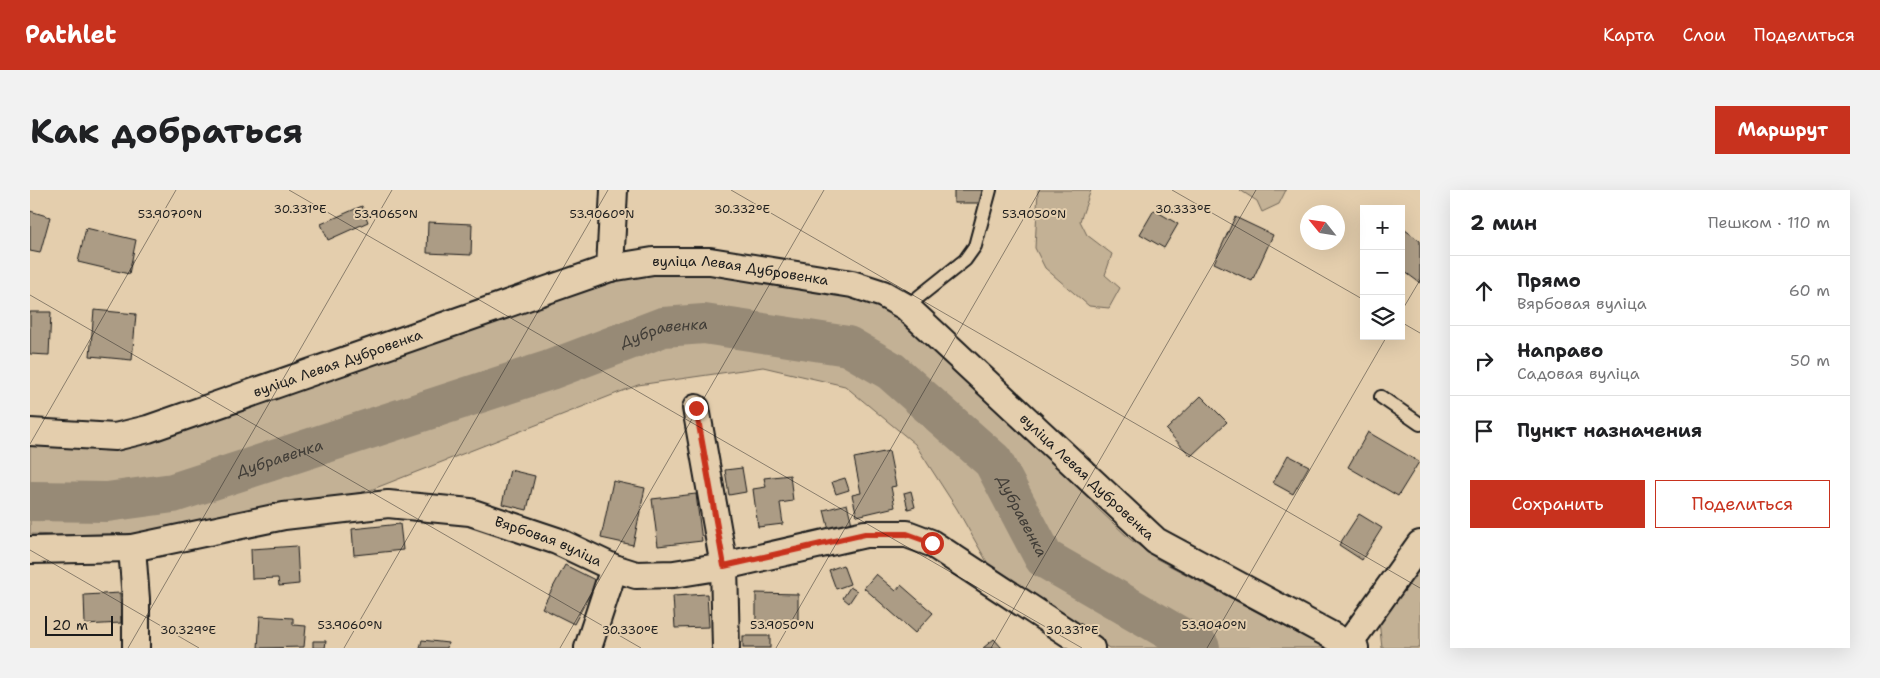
<!DOCTYPE html>
<html lang="ru">
<head>
<meta charset="utf-8">
<style>
  :root { --surface:#fff; --page:#f2f2f2; --text:#202124; --muted:#757577; --line:#e0e0e0; --accent:#c8321e }
  body { margin:0; font-family:"Shantell Sans",sans-serif; background:var(--page); color:var(--text) }
  .controls { position:absolute; right:15px; top:15px; display:grid; overflow:hidden; border-radius:0px; box-shadow:0 5px 20px #0002 }
  .controls button { width:45px; height:45px; display:grid; place-items:center; padding:0; border:0; border-bottom:1px solid var(--line); background:var(--surface); color:var(--text); font:25px sans-serif }
  .compass { position:absolute; left:1270px; top:15px; width:45px; height:45px; border-radius:50%; background:var(--surface); box-shadow:0 5px 20px #0002; rotate:300deg }
  .scale { position:absolute; left:15px; bottom:12px; width:68px; box-sizing:border-box; padding-left:5px; border:2px solid #1c1c1c; border-top:0; font-size:14px; line-height:18px; white-space:nowrap; color:#1c1c1c; -webkit-text-stroke:4px #e4cead; paint-order:stroke }
  .stop { position:absolute; width:15px; height:15px; margin:-11px; border:4px solid #c8321e; border-radius:50%; background:#fff }
  .stop.end { background:#c8321e; border-color:#fff; box-shadow:0 1px 5px #0008 }
  .list { margin:0; padding:0; list-style:none }
  h2 { display:flex; justify-content:space-between; align-items:center; height:65px; margin:0; padding:0 20px; font-size:21px }
  h2 small { font-size:16px; font-weight:400; color:var(--muted) }
  .list li { display:grid; grid-template-columns:32px 1fr auto; gap:15px; align-items:center; box-sizing:border-box; height:70px; padding:0 20px; border-top:1px solid var(--line) }
  .list b { display:block; font-size:19px; white-space:nowrap }
  .list p { margin:0; font-size:16px; white-space:nowrap; color:var(--muted) }
  .list em { font-size:16px; font-style:normal; color:var(--muted) }
  .actions { display:flex; gap:10px; padding:15px 20px }
  .actions a { flex:1; padding:11px 0; border:1px solid var(--accent); border-radius:0px; text-align:center; font-size:18px; color:var(--accent) }
  .actions .main { background:var(--accent); color:#fff }
  .icon { flex:none; width:28px; height:28px; fill:none; stroke:currentColor; stroke-width:2; stroke-linecap:round; stroke-linejoin:round }
  .map { position:relative; flex:none; width:1390px; height:458px; overflow:hidden; border-radius:0px }
  header { display:flex; align-items:center; gap:30px; box-sizing:border-box; height:70px; padding:0 25px; background:var(--accent); color:#fff }
  header strong { font-size:24px }
  nav { display:flex; gap:28px; margin-inline-start:auto; font-size:18px }
  .intro { display:flex; align-items:center; justify-content:space-between; box-sizing:border-box; height:120px; padding:0 30px }
  h1 { margin:0; font-size:35px }
  .button { padding:12px 22px; border-radius:0px; background:var(--accent); color:#fff; font-size:18px; font-weight:700 }
  main { display:flex; gap:30px; padding:0 30px }
  aside { flex:1; background:var(--surface); border-radius:0px; box-shadow:0 5px 20px #0002 }
  .map>svg:first-child { display:block }
  .green { fill:#c3b195; stroke:#706658 }
  .lines { fill:none; stroke-linecap:round; stroke-linejoin:round }
  .river { stroke:#978a76; stroke-width:40 }
  .building { fill:#ac9c85; stroke:#1c1c1c }
  .service-casing { stroke:#1c1c1c; stroke-width:16 }
  .minor-casing { stroke:#1c1c1c; stroke-width:30 }
  .service { stroke:#e4cead; stroke-width:12 }
  .minor { stroke:#e4cead; stroke-width:26 }
  .route { stroke:#c8321e; stroke-width:6 }
  .ticks { fill:none; stroke:#1c1c1c; stroke-width:1; stroke-opacity:0.45 }
  .labels { text-anchor:middle; stroke-width:4; stroke-linejoin:round; paint-order:stroke }
  .street-label { font-size:14px; fill:#1c1c1c; stroke:#e4cead }
  .water-label { font-size:15px; font-style:italic; fill:#413d37; stroke:#e4cead }
  .ticks-label { font-size:12px; text-anchor:middle; fill:#1c1c1c; stroke:#e4cead; stroke-width:4; stroke-linejoin:round; paint-order:stroke }
</style>
</head>
<body>
<header>
<strong>Pathlet</strong>
<nav><a>Карта</a><a>Слои</a><a>Поделиться</a></nav>
</header>
<div class="intro"><h1>Как добраться</h1><a class="button">Маршрут</a></div>
<main>
<div class="map">
<svg width="1390" height="458" viewBox="0 0 1390 458">
  <rect width="100%" height="100%" fill="#e4cead"/>
  <filter id="ink" filterUnits="userSpaceOnUse"><feTurbulence type="fractalNoise" baseFrequency=".02" numOctaves="2"/><feDisplacementMap in="SourceGraphic" scale="10" xChannelSelector="R" yChannelSelector="G"/><feConvolveMatrix kernelMatrix="1 2 1 2 8 2 1 2 1" color-interpolation-filters="sRGB"/></filter>
  <g filter="url(#ink)">
    <g class="green">
      <polygon points="1008,0 1061,0 1050,31 1057,45 1082,64 1075,85 1090,98 1079,118 1059,116 1015,78 1005,58"/>
      <polygon points="1210,0 1256,0 1249,14 1232,22 1227,11"/>
      <polygon points="651,75 778,95 862,119 1025,265 1067,318 1100,349 1127,369 1295,458 1079,458 961,379 927,319 885,254 815,196 733,177 608,195 338,301 125,343 27,345 0,344 0,254 38,256 586,83"/>
      <polygon points="1390,360 1390,458 1352,458 1349,431"/>
    </g>
    <g class="lines">
      <path class="river" id="s1" d="M0,311L77,312L143,303L520,180L633,137L674,134L818,156L861,181L963,271L1014,368L1170,458"/>
    </g>
    <g class="building">
      <rect x="924" y="0" width="28" height="13"/>
      <polygon points="332,16 338,32 298,50 291,34"/>
      <polygon points="1124,20 1148,34 1134,58 1110,44"/>
      <polygon points="0,21 20,27 10,63 0,61"/>
      <polygon points="1205,27 1243,45 1222,91 1184,73"/>
      <polygon points="398,32 442,34 441,65 397,63"/>
      <polygon points="1371,37 1390,51 1390,93 1371,79"/>
      <polygon points="56,38 106,50 99,84 48,72"/>
      <polygon points="64,120 106,124 102,170 60,166"/>
      <polygon points="0,122 21,122 19,165 0,164"/>
      <polygon points="1171,206 1197,232 1161,266 1136,240"/>
      <polygon points="1338,242 1389,272 1368,306 1318,277"/>
      <polygon points="859,261 866,296 861,297 865,317 827,326 822,305 831,303 824,268"/>
      <polygon points="1258,265 1279,276 1263,304 1243,293"/>
      <polygon points="712,278 716,302 699,305 695,280"/>
      <polygon points="480,280 505,286 497,320 472,314"/>
      <polygon points="760,285 763,311 750,313 753,334 728,337 723,299 736,297 734,288"/>
      <polygon points="815,288 819,300 806,304 802,292"/>
      <polygon points="583,291 615,298 603,355 571,348"/>
      <polygon points="881,301 885,317 878,319 874,303"/>
      <polygon points="666,304 672,351 628,356 622,309"/>
      <polygon points="817,314 822,334 799,340 794,320"/>
      <polygon points="1329,324 1352,338 1332,370 1309,355"/>
      <polygon points="370,334 373,360 324,365 322,339"/>
      <polygon points="267,356 269,394 249,396 248,388 222,389 221,359"/>
      <polygon points="535,375 567,391 544,434 512,418"/>
      <polygon points="813,375 820,394 806,399 799,380"/>
      <polygon points="846,384 866,401 871,395 903,423 885,443 834,398"/>
      <polygon points="820,397 827,401 819,413 813,408"/>
      <polygon points="90,403 91,433 55,435 54,405"/>
      <polygon points="726,403 768,404 768,436 726,435"/>
      <polygon points="677,404 679,437 645,438 643,406"/>
      <polygon points="230,426 263,428 263,435 276,436 274,457 228,458"/>
      <rect x="713" y="446" width="27" height="12"/>
      <polygon points="964,449 972,458 953,458"/>
      <polygon points="392,450 418,453 417,458 390,458"/>
      <polygon points="283,451 296,451 295,458 283,458"/>
    </g>
    <g class="lines">
      <defs>
        <g id="service">
          <polyline points="876,117 935,70 945,56 960,0"/>
          <polyline points="1351,207 1390,234"/>
        </g>
        <g id="minor">
          <polyline points="580,78 584,0"/>
          <polyline points="666,218 694,376 696,458"/>
          <path id="s2" d="M0,242L85,247L118,239L580,78L623,71H680L822,94L853,104L876,117L1126,351L1325,458"/>
          <polyline points="102,358 106,409 106,458"/>
          <path id="s3" d="M0,360L102,358L254,326L358,314L440,322L527,351L584,378L606,385L644,384L694,376L835,344H877L901,353L1061,458"/>
          <polyline points="1318,455 1390,354"/>
          <polyline points="558,458 584,378"/>
        </g>
      </defs>
      <use href="#service" class="service-casing"/>
      <use href="#minor" class="minor-casing"/>
      <use href="#service" class="service"/>
      <use href="#minor" class="minor"/>
    </g>
  </g>
  <g class="lines" filter="url(#ink)">
    <polyline class="route" points="666,218 694,376 835,344 877,344 902,353"/>
  </g>
  <path class="ticks" d="M259,0L1052,458M701,0L1390,398M1142,0L1334,110M0,105L611,458M1371,122L1390,90M1371,132L1390,143M0,254L146,0M0,360L169,458M98,458L362,0M314,458L578,0M530,458L794,0M746,458L1010,0M961,458L1226,0M1177,458L1357,146"/>
  <g class="labels">
    <g class="street-label">
      <text dy="5" stroke="none"><textPath href="#s2" startOffset="740">вуліца Левая Дубровенка</textPath></text>
      <text dy="5" stroke="none"><textPath href="#s2" startOffset="320">вуліца Левая Дубровенка</textPath></text>
      <text dy="5" stroke="none"><textPath href="#s2" startOffset="1160">вуліца Левая Дубровенка</textPath></text>
      <text dy="5" stroke="none"><textPath href="#s3" startOffset="528">Вярбовая вуліца</textPath></text>
    </g>
    <g class="water-label">
      <text dy="5" stroke="none"><textPath href="#s1" startOffset="661">Дубравенка</textPath></text>
      <text dy="5" stroke="none"><textPath href="#s1" startOffset="256">Дубравенка</textPath></text>
      <text dy="5" stroke="none"><textPath href="#s1" startOffset="1096">Дубравенка</textPath></text>
    </g>
  </g>
  <g class="ticks-label">
    <text x="270" y="23">30.331°E</text>
    <text x="712" y="23">30.332°E</text>
    <text x="1153" y="23">30.333°E</text>
    <text x="140" y="28">53.9070°N</text>
    <text x="356" y="28">53.9065°N</text>
    <text x="572" y="28">53.9060°N</text>
    <text x="1004" y="28">53.9050°N</text>
    <text x="320" y="439">53.9060°N</text>
    <text x="752" y="439">53.9050°N</text>
    <text x="1184" y="439">53.9040°N</text>
    <text x="158" y="444">30.329°E</text>
    <text x="600" y="444">30.330°E</text>
    <text x="1042" y="444">30.331°E</text>
  </g>
</svg>
<div class="controls">
<button>+</button>
<button>−</button>
<button><svg class="icon" aria-label="layers" viewBox="0 0 24 24"><path d="M12 4l9 5-9 5-9-5zM3 14l9 5 9-5"/></svg></button>
</div>
<svg class="compass" viewBox="-18 -18 36 36"><path d="M0-13l5 13h-10z" fill="#e53935"/><path d="M0 13l5-13h-10z" fill="#757577"/></svg>
<div class="scale">20 m</div>
<div class="stop" style="left:902px;top:353px"></div>
<div class="stop end" style="left:666px;top:218px"></div>
</div>
<aside>
<h2>2 мин<small>Пешком · 110 m</small></h2>
<ul class="list">
<li><svg class="icon" aria-label="ahead" viewBox="0 0 24 24"><path d="M12 20V5M6 11l6-6 6 6"/></svg><div><b>Прямо</b><p>Вярбовая вуліца</p></div><em>60 m</em></li>
<li><svg class="icon" aria-label="right" viewBox="0 0 24 24"><path d="M7 20v-9h11M14 6l5 5-5 5"/></svg><div><b>Направо</b><p>Садовая вуліца</p></div><em>50 m</em></li>
<li><svg class="icon" aria-label="arrive" viewBox="0 0 24 24"><path d="M6 21V4h12l-3 4 3 4H6"/></svg><div><b>Пункт назначения</b></div></li>
</ul>
<div class="actions"><a class="main">Сохранить</a><a>Поделиться</a></div>
</aside>
</main>
</body>
</html>
